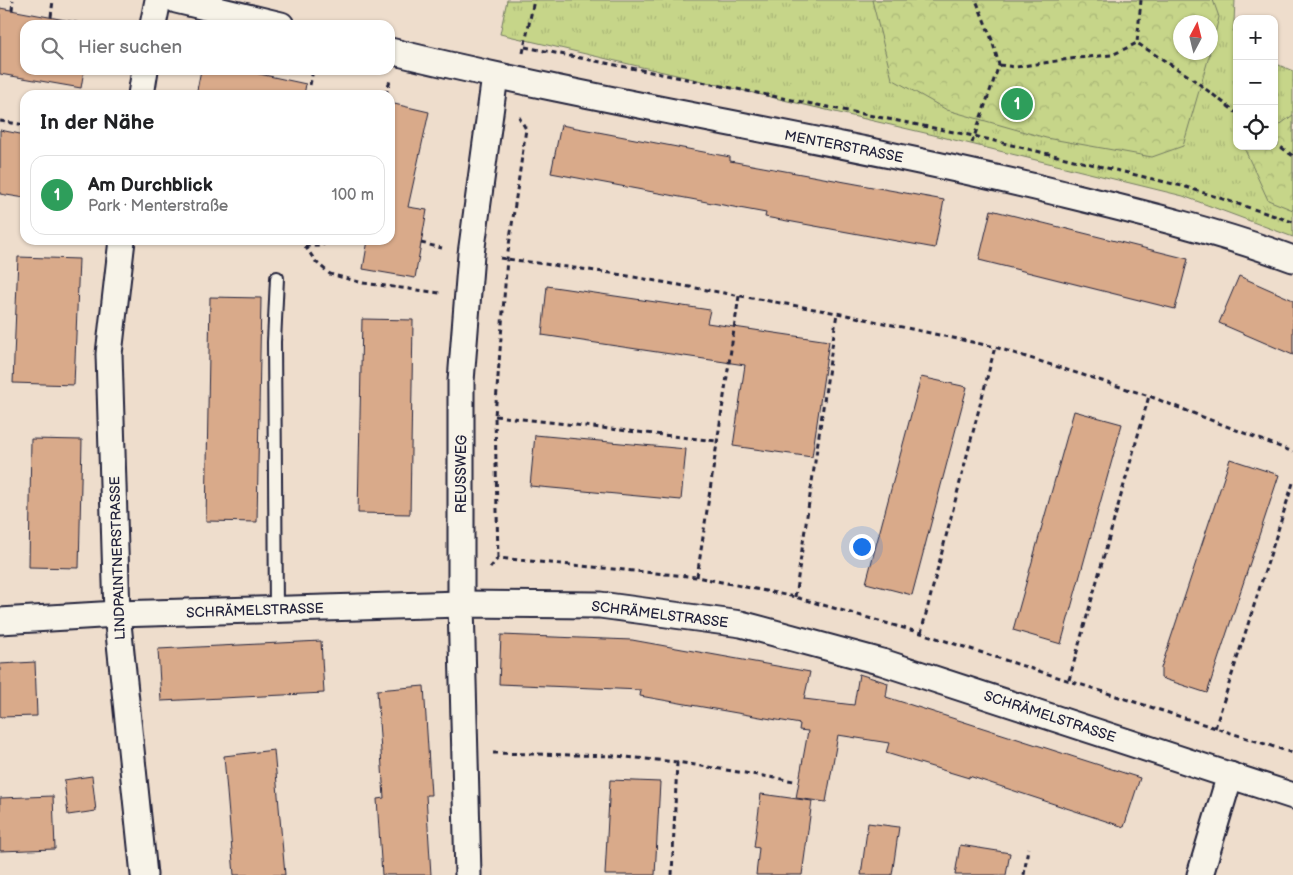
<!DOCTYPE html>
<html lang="de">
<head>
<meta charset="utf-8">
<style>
  :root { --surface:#fff; --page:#f6f6f6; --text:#202124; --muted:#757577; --line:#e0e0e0; --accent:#22223b }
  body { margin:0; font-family:"Balsamiq Sans",sans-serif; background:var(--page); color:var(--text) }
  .controls { position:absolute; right:15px; top:15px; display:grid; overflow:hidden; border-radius:10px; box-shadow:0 1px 4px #0004 }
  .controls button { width:45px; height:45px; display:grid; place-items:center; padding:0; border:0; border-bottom:1px solid var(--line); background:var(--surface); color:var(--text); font:25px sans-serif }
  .compass { position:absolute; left:1173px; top:15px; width:45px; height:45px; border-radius:50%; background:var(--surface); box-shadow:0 1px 4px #0004; rotate:7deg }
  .you { position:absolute; left:861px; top:546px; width:18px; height:18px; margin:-12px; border:4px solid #fff; border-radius:50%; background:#1a73e8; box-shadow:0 0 0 8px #1a73e833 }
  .badge { display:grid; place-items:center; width:32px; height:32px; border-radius:50%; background:var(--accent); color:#fff; font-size:16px; font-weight:700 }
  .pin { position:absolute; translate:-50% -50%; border:2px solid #fff; box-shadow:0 1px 5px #0006 }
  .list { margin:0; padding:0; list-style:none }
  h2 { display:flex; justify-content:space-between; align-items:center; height:65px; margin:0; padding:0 20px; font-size:21px }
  h2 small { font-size:16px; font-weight:400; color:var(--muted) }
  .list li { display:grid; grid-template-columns:32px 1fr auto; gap:15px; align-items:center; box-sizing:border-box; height:80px; margin:0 10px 10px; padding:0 10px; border:1px solid var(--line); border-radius:15px }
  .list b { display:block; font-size:19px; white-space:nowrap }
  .list p { margin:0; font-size:16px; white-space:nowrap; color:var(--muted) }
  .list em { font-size:16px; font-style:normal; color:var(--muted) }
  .icon { flex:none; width:28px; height:28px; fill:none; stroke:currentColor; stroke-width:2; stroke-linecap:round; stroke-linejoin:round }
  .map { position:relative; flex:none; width:1293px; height:875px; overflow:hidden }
  .search { position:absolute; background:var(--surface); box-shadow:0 1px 4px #0004; left:20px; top:20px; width:375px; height:55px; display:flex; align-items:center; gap:12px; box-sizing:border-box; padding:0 18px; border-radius:15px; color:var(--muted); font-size:19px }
  .panel { position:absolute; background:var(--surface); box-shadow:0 1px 4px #0004; left:20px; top:90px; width:375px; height:155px; border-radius:15px }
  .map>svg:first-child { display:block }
  .grass { fill:url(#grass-tufts); stroke:#747c62; fill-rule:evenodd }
  .forest { fill:url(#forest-crowns); stroke:#747c62 }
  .building { fill:#d9aa8a; stroke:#22223b }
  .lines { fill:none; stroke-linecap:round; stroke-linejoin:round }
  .lane-casing { stroke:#22223b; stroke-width:16 }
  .street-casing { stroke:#22223b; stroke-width:29 }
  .path { stroke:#22223b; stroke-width:3; stroke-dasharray:5 4; stroke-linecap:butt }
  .lane { stroke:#f7f3e8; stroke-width:12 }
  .street { stroke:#f7f3e8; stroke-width:25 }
  .labels { text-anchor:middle; stroke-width:4; stroke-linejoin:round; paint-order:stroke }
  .street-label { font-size:14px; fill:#22223b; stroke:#f7f3e8 }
</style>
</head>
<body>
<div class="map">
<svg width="1293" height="875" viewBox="0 0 1293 875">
  <defs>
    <pattern id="grass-tufts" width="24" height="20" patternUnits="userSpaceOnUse" patternTransform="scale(1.25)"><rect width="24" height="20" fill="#c6d589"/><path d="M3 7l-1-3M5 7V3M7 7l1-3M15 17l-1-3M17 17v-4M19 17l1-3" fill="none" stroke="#aab777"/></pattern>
    <pattern id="forest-crowns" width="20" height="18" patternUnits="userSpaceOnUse" patternTransform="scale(1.25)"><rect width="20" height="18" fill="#c6d589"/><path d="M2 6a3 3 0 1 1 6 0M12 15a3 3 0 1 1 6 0" fill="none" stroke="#aab777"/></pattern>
  </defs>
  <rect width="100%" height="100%" fill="#edc"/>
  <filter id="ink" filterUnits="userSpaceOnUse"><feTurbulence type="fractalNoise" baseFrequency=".02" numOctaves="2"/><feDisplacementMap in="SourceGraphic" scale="10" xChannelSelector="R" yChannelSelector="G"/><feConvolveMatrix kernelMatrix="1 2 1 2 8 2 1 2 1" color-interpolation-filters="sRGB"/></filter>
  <g filter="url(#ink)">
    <path class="grass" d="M507,0H1235L1233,45L1237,47V146H1274V63L1293,71V237L1183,196L938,136L500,34ZM1180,22H1210V52H1180Z"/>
    <g class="forest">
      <polygon points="872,0 1213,0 1219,17 1211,50 1210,22 1180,22 1180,52 1210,53 1183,146 1152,157 1046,138 947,110 892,79"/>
      <polygon points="1293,115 1293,210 1268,200 1245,150 1251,146 1274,146 1274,129"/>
    </g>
    <g class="building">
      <polygon points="0,8 92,25 25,25 25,70 84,70 81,88 0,74"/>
      <polygon points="201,70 241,70 306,84 304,95 196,95"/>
      <polygon points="390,103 429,112 408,207 427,210 415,278 363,269 368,240 390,240"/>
      <polygon points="561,125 730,157 730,161 944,200 935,248 793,222 765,217 766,213 551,173"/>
      <polygon points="0,130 25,135 25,198 0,194"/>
      <polygon points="991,210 1188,259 1175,309 979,260"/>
      <polygon points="18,257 79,259 74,385 13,383"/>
      <polygon points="1239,276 1293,300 1293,355 1219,323"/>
      <polygon points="547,286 710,310 707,323 829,341 812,457 733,446 745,365 542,335"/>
      <polygon points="210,297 261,298 257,522 206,521"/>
      <polygon points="362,319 413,320 410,514 358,513"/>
      <polygon points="921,377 967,387 912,595 866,583"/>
      <polygon points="1074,411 1122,424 1061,644 1013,630"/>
      <polygon points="535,435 686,449 681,500 530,486"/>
      <polygon points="31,439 82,440 79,568 29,567"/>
      <polygon points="1230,459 1279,475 1207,693 1161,678 1161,668"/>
      <polygon points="501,635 632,640 810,672 804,699 854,705 859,674 888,683 886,697 1140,778 1124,827 969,776 969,778 886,753 889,743 838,735 826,802 796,798 808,731 799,730 800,724 640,696 641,690 499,684"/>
      <polygon points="321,641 324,693 161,701 158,649"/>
      <polygon points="35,662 37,716 0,717 0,664"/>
      <polygon points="424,686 431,795 426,795 431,875 382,875 377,799 384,798 377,690"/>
      <polygon points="274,750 285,875 234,875 224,756"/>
      <polygon points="92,776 96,811 68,815 64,780"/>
      <polygon points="610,780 660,782 655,875 605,875"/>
      <polygon points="761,794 812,801 802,875 756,875 759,848 754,847"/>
      <polygon points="53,796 55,849 0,851 0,798"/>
      <polygon points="868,823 899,827 892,875 861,875"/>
      <polygon points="960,845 1010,853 1006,875 955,875"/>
    </g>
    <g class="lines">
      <defs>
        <polyline id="lane" points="276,609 274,342 277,278"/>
        <g id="street">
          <polyline points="176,0 281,25"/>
          <polyline points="153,25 158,0"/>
          <path d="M390,51C612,105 838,139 1060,193C1138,212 1217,231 1293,259"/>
          <polyline points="141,95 145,70"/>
          <polyline points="122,240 109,354 117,614 144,875"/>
          <polyline points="0,621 117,614 461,604 600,605 741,624 882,662 1293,796"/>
          <polyline points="468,875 461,604 461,381 471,254 495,76"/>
          <polyline points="1200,875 1230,775"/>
        </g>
      </defs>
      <use href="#lane" class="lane-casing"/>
      <use href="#street" class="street-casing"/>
      <g class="path">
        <polyline points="1141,0 1137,43 1190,77 1237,113"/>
        <polyline points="12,10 13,0"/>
        <polyline points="51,17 53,0"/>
        <polyline points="525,47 974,136 1186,187 1293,222"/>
        <polyline points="523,53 534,0"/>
        <polyline points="999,65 1016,67 1077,58 1112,55 1137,43"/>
        <polyline points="310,85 313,70"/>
        <polyline points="386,95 390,80"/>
        <polyline points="0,121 25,125"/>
        <polyline points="1274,142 1293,156"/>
        <polyline points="972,143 999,65 992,40 976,0"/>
        <polyline points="298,240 305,246 322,246 327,240"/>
        <polyline points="421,243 442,248"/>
        <polyline points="305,246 316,262 330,274 363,283 440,293"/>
        <polyline points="500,258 611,273 837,313 995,347 1149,396 1293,452"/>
        <polyline points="495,416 717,441"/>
        <polyline points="498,558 495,416 507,259 526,129 519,117"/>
        <polyline points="490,568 498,558 697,577 795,597 921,633 1293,753"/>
        <polyline points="697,577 739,296"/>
        <polyline points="795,597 837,313"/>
        <polyline points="921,633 995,347"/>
        <polyline points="1069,680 1149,396"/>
        <polyline points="1215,728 1293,483"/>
        <polyline points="493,753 616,756 677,762 794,781"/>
        <polyline points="672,875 677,762"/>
        <polyline points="1024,875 1028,848"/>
      </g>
      <use href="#lane" class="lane"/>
      <use href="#street" class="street"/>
    </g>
  </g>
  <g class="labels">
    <g class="street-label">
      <text transform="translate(844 146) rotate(11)" y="5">MENTERSTRASSE</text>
      <text transform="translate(461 474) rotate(-90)" y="5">REUSSWEG</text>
      <text transform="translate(117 558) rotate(-92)" y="5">LINDPAINTNERSTRASSE</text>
      <text transform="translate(255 610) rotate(-2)" y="5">SCHRÄMELSTRASSE</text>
      <text transform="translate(660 614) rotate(7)" y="5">SCHRÄMELSTRASSE</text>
      <text transform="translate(1050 716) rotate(18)" y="5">SCHRÄMELSTRASSE</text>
    </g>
  </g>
</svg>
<div class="controls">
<button>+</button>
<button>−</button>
<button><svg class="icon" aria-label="locate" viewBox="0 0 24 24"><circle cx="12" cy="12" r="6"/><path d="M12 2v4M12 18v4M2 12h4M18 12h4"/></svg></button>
</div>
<svg class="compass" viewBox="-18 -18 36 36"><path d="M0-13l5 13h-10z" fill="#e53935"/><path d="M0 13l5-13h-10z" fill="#757577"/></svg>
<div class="you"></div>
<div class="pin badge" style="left:1017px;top:104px;background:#2e9e5b">1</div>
<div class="search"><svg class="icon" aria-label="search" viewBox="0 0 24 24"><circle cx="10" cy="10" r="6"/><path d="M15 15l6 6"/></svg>Hier suchen</div>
<section class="panel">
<h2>In der Nähe<small></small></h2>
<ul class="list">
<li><span class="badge" style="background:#2e9e5b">1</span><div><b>Am Durchblick</b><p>Park · Menterstraße</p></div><em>100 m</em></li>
</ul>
</section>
</div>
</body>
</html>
